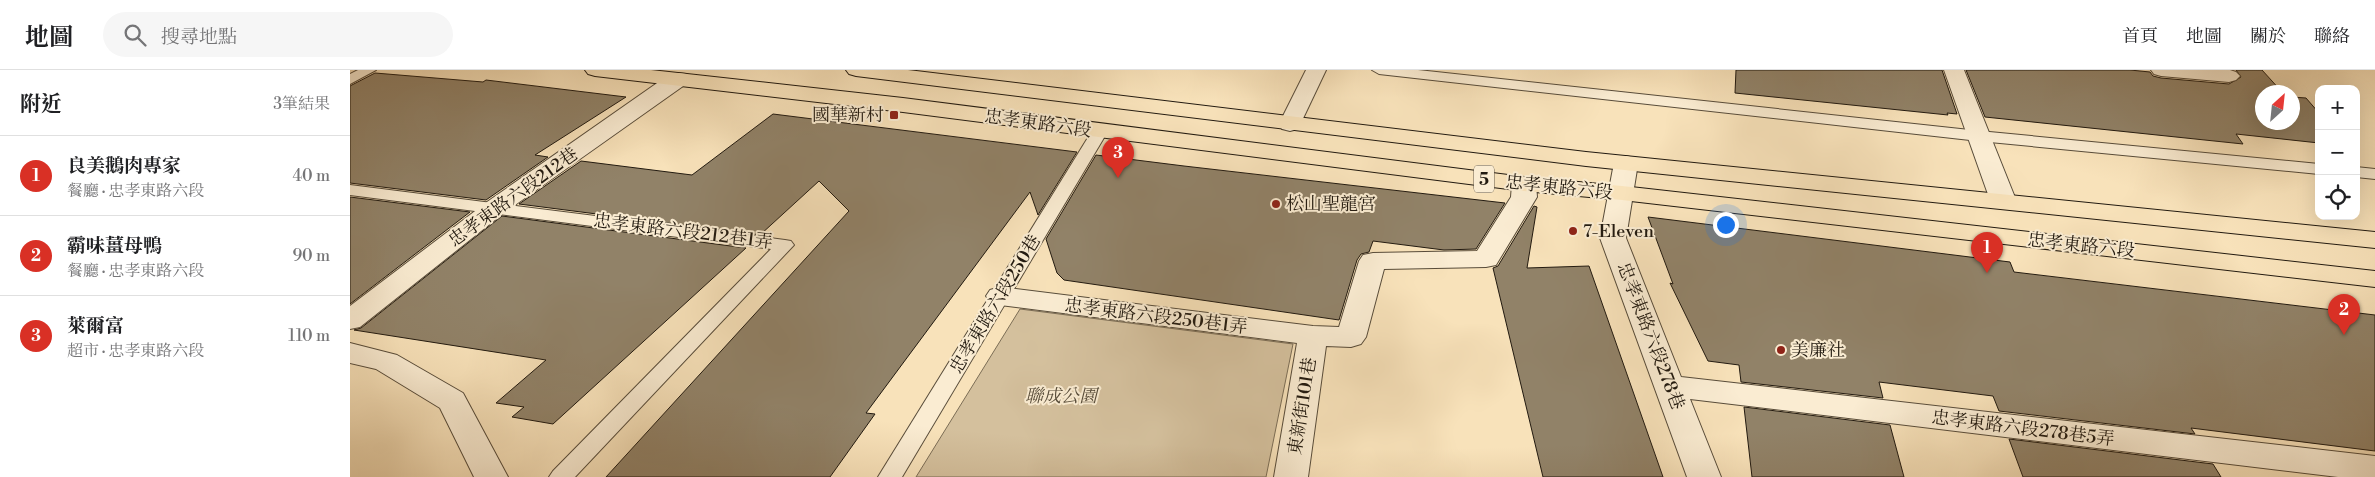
<!DOCTYPE html>
<html lang="zh-TW">
<head>
<meta charset="utf-8">
<style>
  :root { --surface:#fff; --page:#f6f6f6; --text:#202124; --muted:#757577; --line:#e0e0e0; --accent:#d93025 }
  body { margin:0; font-family:"Libre Bodoni","Noto Serif TC",serif; background:var(--page); color:var(--text) }
  .controls { position:absolute; right:15px; top:15px; display:grid; overflow:hidden; border-radius:10px; box-shadow:0 5px 20px #0002 }
  .controls button { width:45px; height:45px; display:grid; place-items:center; padding:0; border:0; border-bottom:1px solid var(--line); background:var(--surface); color:var(--text); font:25px sans-serif }
  .compass { position:absolute; left:1905px; top:15px; width:45px; height:45px; border-radius:50%; background:var(--surface); box-shadow:0 5px 20px #0002; rotate:27deg }
  .you { position:absolute; left:1375px; top:154px; width:18px; height:18px; margin:-12px; border:4px solid #fff; border-radius:50%; background:#1a73e8; box-shadow:0 0 0 8px #1a73e833 }
  .badge { display:grid; place-items:center; width:32px; height:32px; border-radius:50%; background:var(--accent); color:#fff; font-size:16px; font-weight:700 }
  .pin { position:absolute; translate:-50% -41px; filter:drop-shadow(0 1px 2px #0008) }
  .pin::after { content:''; position:absolute; top:26px; width:18px; height:15px; background:inherit; clip-path:polygon(0 0,100% 0,50% 100%) }
  .list { margin:0; padding:0; list-style:none }
  h2 { display:flex; justify-content:space-between; align-items:center; height:65px; margin:0; padding:0 20px; font-size:21px }
  h2 small { font-size:16px; font-weight:400; color:var(--muted) }
  .list li { display:grid; grid-template-columns:32px 1fr auto; gap:15px; align-items:center; box-sizing:border-box; height:80px; padding:0 20px; border-top:1px solid var(--line) }
  .list b { display:block; font-size:19px; white-space:nowrap }
  .list p { margin:0; font-size:16px; white-space:nowrap; color:var(--muted) }
  .list em { font-size:16px; font-style:normal; color:var(--muted) }
  .icon { flex:none; width:28px; height:28px; fill:none; stroke:currentColor; stroke-width:2; stroke-linecap:round; stroke-linejoin:round }
  .map { position:relative; flex:none; width:2025px; height:407px; overflow:hidden }
  header { display:flex; align-items:center; gap:30px; box-sizing:border-box; height:70px; padding:0 25px; background:var(--surface); border-bottom:1px solid var(--line) }
  header strong { font-size:24px }
  nav { display:flex; gap:28px; margin-inline-start:auto; font-size:18px }
  .search { width:350px; height:45px; background:var(--page); display:flex; align-items:center; gap:12px; box-sizing:border-box; padding:0 18px; border-radius:28px; color:var(--muted); font-size:19px }
  main { display:flex }
  aside { flex:1; background:var(--surface) }
  .map>svg:first-child { display:block }
  .green { fill:#d4c09d; stroke:#7b6d56 }
  .building { fill:#918268; stroke:#221a10 }
  .lines { fill:none; stroke-linecap:round; stroke-linejoin:round }
  .service-casing { stroke:#584c3a; stroke-width:2 }
  .minor-casing { stroke:#584c3a; stroke-width:2 }
  .primary-casing { stroke:#221a10; stroke-width:2 }
  .service { fill:#faecd2; fill-rule:evenodd }
  .minor { fill:#faecd2; fill-rule:evenodd }
  .primary { fill:#f8e2ba; fill-rule:evenodd }
  .poi-dot { fill:#8f2418; stroke:#faecd2; stroke-width:2 }
  .labels { text-anchor:middle; stroke-width:4; stroke-linejoin:round; paint-order:stroke }
  .shield { fill:#faecd2; stroke:#63594a; stroke-width:1 }
  .shield-label { font-size:16px; font-weight:bold; fill:#221a10 }
  .poi-label { font-size:18px; fill:#221a10; stroke:#faecd2; text-anchor:start }
  .street-label { font-size:18px; fill:#221a10; stroke:#faecd2 }
  .park-label { font-size:18px; font-style:italic; fill:#574c3a; stroke:#faecd2 }
</style>
</head>
<body>
<header>
<strong>地圖</strong>
<div class="search"><svg class="icon" aria-label="search" viewBox="0 0 24 24"><circle cx="10" cy="10" r="6"/><path d="M15 15l6 6"/></svg>搜尋地點</div>
<nav><a>首頁</a><a>地圖</a><a>關於</a><a>聯絡</a></nav>
</header>
<main>
<aside>
<h2>附近<small>3筆結果</small></h2>
<ul class="list">
<li><span class="badge">1</span><div><b>良美鵝肉專家</b><p>餐廳 · 忠孝東路六段</p></div><em>40 m</em></li>
<li><span class="badge">2</span><div><b>霸味薑母鴨</b><p>餐廳 · 忠孝東路六段</p></div><em>90 m</em></li>
<li><span class="badge">3</span><div><b>萊爾富</b><p>超市 · 忠孝東路六段</p></div><em>110 m</em></li>
</ul>
</aside>
<div class="map">
<svg width="2025" height="407" viewBox="0 0 2025 407">
  <rect width="100%" height="100%" fill="#f8e2ba"/>
  <filter id="stains"><feTurbulence type="fractalNoise" baseFrequency=".004" numOctaves="4"/><feColorMatrix values="0 0 0 0 .2 0 0 0 0 .09 0 0 0 0 .02 0 0 0 .5 -.17"/></filter>
  <radialGradient id="worn" r=".72"><stop offset=".6" stop-color="#630" stop-opacity="0"/><stop offset="1" stop-color="#630" stop-opacity=".3"/></radialGradient>
  <polygon class="green" points="670,239 943,274 916,407 566,407"/>
  <g class="building">
    <polygon points="1386,0 1592,0 1607,44 1597,43 1598,45 1385,23"/>
    <polygon points="1616,0 1780,0 1800,2 1803,6 1811,8 1879,14 1891,7 1886,0 1912,0 1932,22 1912,22 1912,52 1942,52 1942,27 1956,28 1969,43 1969,73 1886,64 1893,74 1635,47"/>
    <polygon points="25,3 133,12 136,10 276,27 185,85 198,87 136,130 0,113 0,16"/>
    <polygon points="423,44 727,82 688,145 680,122 516,343 525,344 480,407 256,407 499,141 469,111 410,165 169,134 231,91 342,105"/>
    <polygon points="746,85 834,96 1155,133 1126,179 1094,180 1023,171 1019,182 1011,184 1007,190 989,250 714,210 707,203 696,169"/>
    <polygon points="0,127 120,142 0,234"/>
    <polygon points="1184,136 1187,137 1177,198 1239,196 1313,407 1193,407 1143,198 1148,196"/>
    <polygon points="152,146 396,178 203,354 162,347 174,337 146,333 196,290 4,260 11,258"/>
    <polygon points="1298,147 1660,192 1664,202 2025,245 2025,381 1841,358 1845,364 1649,341 1643,326 1529,312 1533,328 1391,312 1389,295 1358,291 1320,213 1323,214"/>
    <polygon points="1394,337 1540,355 1554,407 1402,407"/>
    <polygon points="1659,369 1863,394 1871,407 1673,407"/>
  </g>
  <g class="lines">
    <defs>
      <g id="service">
        <polygon points="8,0 26,0 0,14 0,4"/>
        <polygon points="1022,0 1068,0 1629,61 1969,94 1969,104 1629,71 1029,4"/>
        <polygon points="750,56 758,61 552,407 528,407 742,61"/>
        <polygon points="2006,97 2025,99 2025,109 2006,107"/>
        <polygon points="0,115 435,170 441,171 444,175 225,407 199,407 203,401 421,179 0,125"/>
      </g>
      <g id="minor">
        <polygon points="956,0 976,0 948,59 940,61 932,59 929,54"/>
        <polygon points="1594,0 1614,0 1666,130 1662,135 1653,138 1644,135 1640,130"/>
        <polygon points="1801,0 1880,0 1886,2 1890,6 1886,10 1879,12 1811,6 1804,4"/>
        <polygon points="328,3 336,4 339,9 336,14 155,142 10,257 0,259 0,236 137,132 320,4"/>
        <polygon points="1276,86 1284,88 1288,93 1276,168 1331,307 2025,386 2025,407 1988,407 1340,329 1371,407 1337,407 1250,168 1264,93 1268,88"/>
        <polygon points="1174,107 1183,109 1186,114 1187,127 1146,195 1136,197 1034,199 1016,267 1011,274 1001,277 976,276 958,407 924,407 947,273 650,235 640,232 636,226 640,220 650,217 963,256 989,257 1009,191 1013,185 1023,183 1127,181 1161,127 1162,114 1165,109"/>
        <polygon points="0,273 47,285 113,323 158,407 124,407 90,338 26,299 0,293"/>
      </g>
      <g id="primary">
        <polygon points="235,0 301,0 553,28 1174,107 1272,116 2025,201 2025,217 1272,130 1174,121 553,42 245,6 238,4"/>
        <polygon points="496,0 558,0 1236,82 2025,162 2025,178 1236,96 506,6 499,4"/>
      </g>
    </defs>
    <use href="#service" class="service-casing"/>
    <use href="#minor" class="minor-casing"/>
    <use href="#primary" class="primary-casing"/>
    <use href="#service" class="service"/>
    <use href="#minor" class="minor"/>
    <use href="#primary" class="primary"/>
  </g>
  <g class="poi-dot">
    <rect x="539" y="40" width="10" height="10" rx="2.5"/>
    <circle cx="926" cy="134" r="5"/>
    <circle cx="1223" cy="161" r="5"/>
    <circle cx="1431" cy="280" r="5"/>
  </g>
  <g class="labels">
    <rect class="shield" x="1124" y="95.5" width="20" height="27" rx="4"/>
    <g class="shield-label">
      <text x="1134" y="115">5</text>
    </g>
    <g class="poi-label">
      <text x="534" y="51" text-anchor="end">國華新村</text>
      <text x="936" y="140">松山聖龍宮</text>
      <text x="1233" y="167">7-Eleven</text>
      <text x="1441" y="286">美廉社</text>
    </g>
    <g class="street-label">
      <text transform="translate(688 53) rotate(8)" y="6">忠孝東路六段</text>
      <text transform="translate(1209 117) rotate(6)" y="6">忠孝東路六段</text>
      <text transform="translate(163 127) rotate(-36)" y="6">忠孝東路六段212巷</text>
      <text transform="translate(333 161) rotate(7)" y="6">忠孝東路六段212巷1弄</text>
      <text transform="translate(1731 175) rotate(6)" y="6">忠孝東路六段</text>
      <text transform="translate(645 234) rotate(-59)" y="6">忠孝東路六段250巷</text>
      <text transform="translate(806 246) rotate(7)" y="6">忠孝東路六段250巷1弄</text>
      <text transform="translate(1301 266) rotate(69)" y="6">忠孝東路六段278巷</text>
      <text transform="translate(952 336) rotate(-81)" y="6">東新街101巷</text>
      <text transform="translate(1673 358) rotate(7)" y="6">忠孝東路六段278巷5弄</text>
    </g>
    <g class="park-label">
      <text x="711" y="332">聯成公園</text>
    </g>
  </g>
  <rect width="100%" height="100%" filter="url(#stains)"/>
  <rect width="100%" height="100%" fill="url(#worn)"/>
</svg>
<div class="controls">
<button>+</button>
<button>−</button>
<button><svg class="icon" aria-label="locate" viewBox="0 0 24 24"><circle cx="12" cy="12" r="6"/><path d="M12 2v4M12 18v4M2 12h4M18 12h4"/></svg></button>
</div>
<svg class="compass" viewBox="-18 -18 36 36"><path d="M0-13l5 13h-10z" fill="#e53935"/><path d="M0 13l5-13h-10z" fill="#757577"/></svg>
<div class="you"></div>
<div class="pin badge" style="left:1637px;top:203px">1</div>
<div class="pin badge" style="left:1994px;top:265px">2</div>
<div class="pin badge" style="left:768px;top:108px">3</div>
</div>
</main>
</body>
</html>
